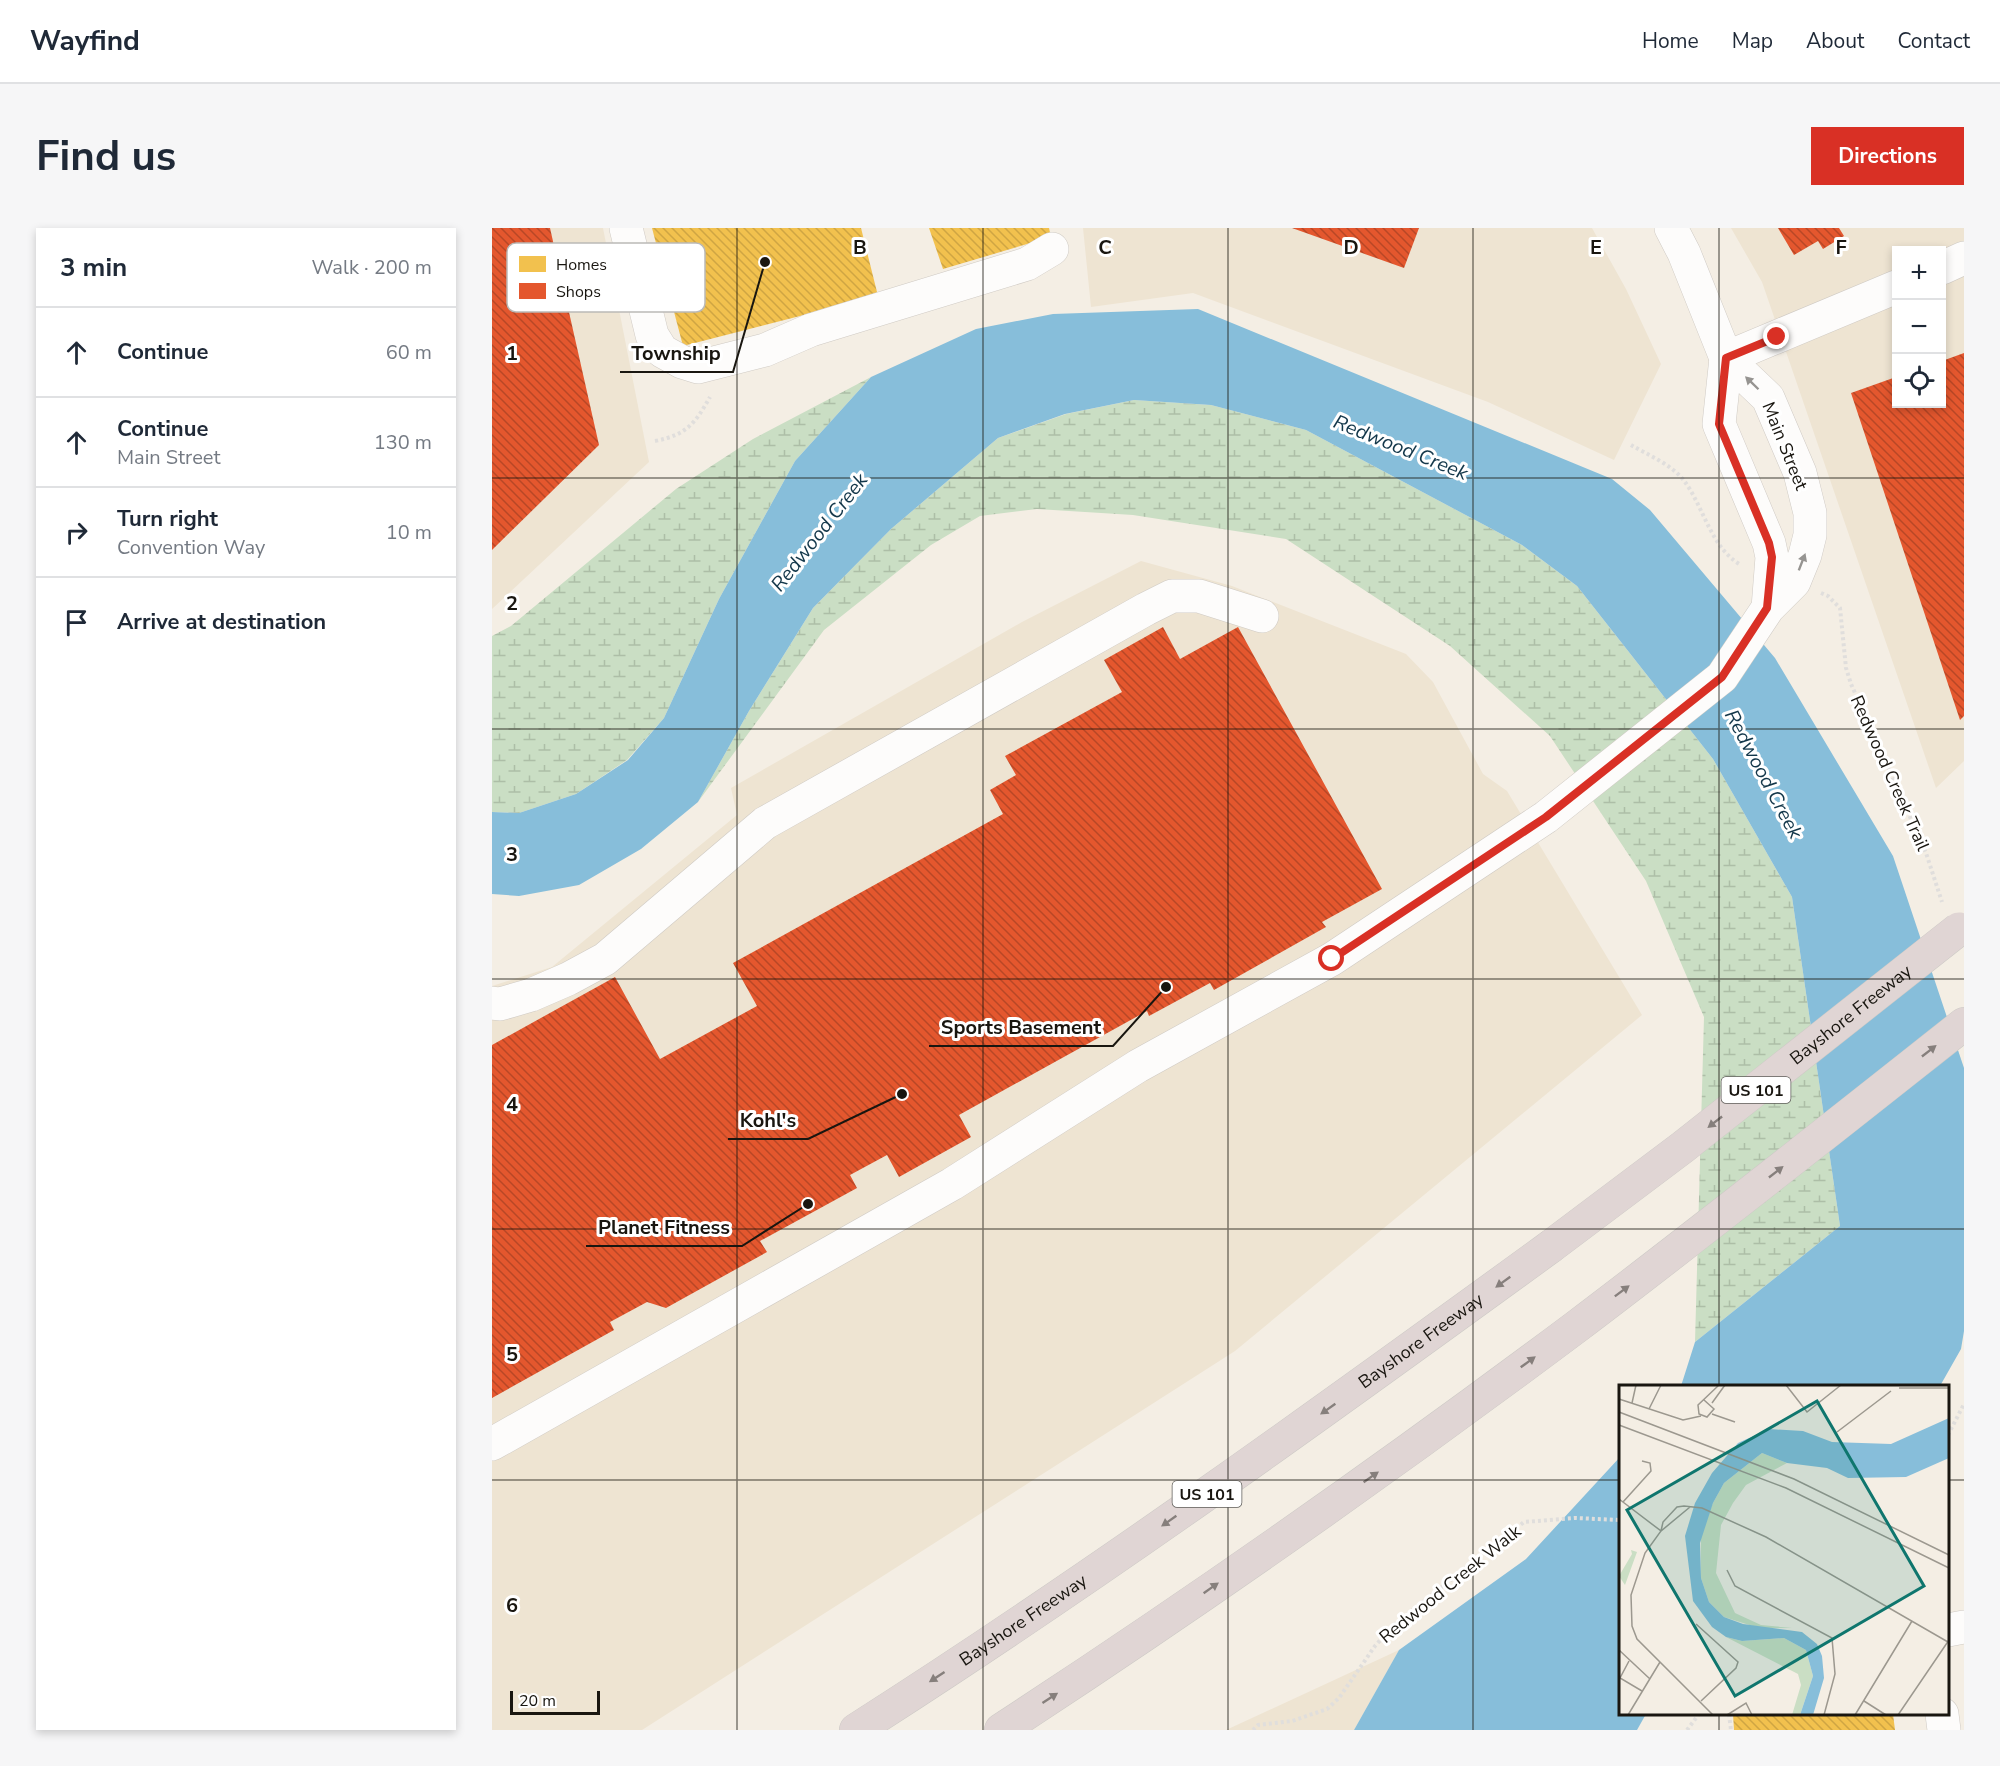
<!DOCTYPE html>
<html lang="en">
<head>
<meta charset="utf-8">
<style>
  :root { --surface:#fff; --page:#f6f6f7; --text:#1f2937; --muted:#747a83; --line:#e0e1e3; --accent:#d93025 }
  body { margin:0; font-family:"Nunito Sans",sans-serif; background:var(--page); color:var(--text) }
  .controls { position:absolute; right:18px; top:18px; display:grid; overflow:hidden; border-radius:0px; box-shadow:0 3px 9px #0003 }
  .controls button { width:54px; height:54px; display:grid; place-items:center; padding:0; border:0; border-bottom:2px solid var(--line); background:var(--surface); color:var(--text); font:30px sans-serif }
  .scale { position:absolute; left:18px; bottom:15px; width:90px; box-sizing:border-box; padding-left:6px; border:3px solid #191610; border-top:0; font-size:16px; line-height:21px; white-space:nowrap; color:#191610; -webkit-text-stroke:4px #fff; paint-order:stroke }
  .stop { position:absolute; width:18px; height:18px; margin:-14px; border:4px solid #d93025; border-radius:50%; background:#fff }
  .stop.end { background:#d93025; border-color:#fff; box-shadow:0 2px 6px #0008 }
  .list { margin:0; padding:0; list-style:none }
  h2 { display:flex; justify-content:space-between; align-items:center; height:78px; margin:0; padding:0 24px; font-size:26px }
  h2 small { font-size:20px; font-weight:400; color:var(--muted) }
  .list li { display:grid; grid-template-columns:39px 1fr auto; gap:18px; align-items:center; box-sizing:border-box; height:90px; padding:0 24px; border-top:2px solid var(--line) }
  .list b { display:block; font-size:22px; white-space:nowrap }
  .list p { margin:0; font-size:20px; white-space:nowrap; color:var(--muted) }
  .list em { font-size:20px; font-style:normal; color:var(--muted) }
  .icon { flex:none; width:33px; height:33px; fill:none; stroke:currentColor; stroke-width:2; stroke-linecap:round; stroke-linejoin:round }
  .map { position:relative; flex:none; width:1472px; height:1502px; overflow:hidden; border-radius:0px }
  header { display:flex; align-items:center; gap:36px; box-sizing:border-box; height:84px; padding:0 30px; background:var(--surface); border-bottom:2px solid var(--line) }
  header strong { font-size:28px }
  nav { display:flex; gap:33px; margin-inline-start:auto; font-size:21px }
  .intro { display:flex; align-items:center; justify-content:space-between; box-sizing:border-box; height:144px; padding:0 36px }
  h1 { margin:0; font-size:42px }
  .button { padding:15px 27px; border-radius:0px; background:var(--accent); color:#fff; font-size:21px; font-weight:700 }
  main { display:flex; gap:36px; padding:0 36px }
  aside { flex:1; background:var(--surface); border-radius:0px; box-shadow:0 3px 9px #0003 }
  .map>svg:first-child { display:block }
  .built { fill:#eee4d2; fill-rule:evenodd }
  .wetland { fill:url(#wetland-marsh) }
  .water { fill:#87beda }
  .homes { fill:url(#homes-back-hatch) }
  .shops { fill:url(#shops-back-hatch) }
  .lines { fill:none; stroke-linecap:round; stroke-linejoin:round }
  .minor-casing { stroke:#cfcac4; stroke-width:34 }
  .highway-casing { stroke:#cdcac6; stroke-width:34 }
  .path { stroke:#e0dedc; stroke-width:4; stroke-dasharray:3 3; stroke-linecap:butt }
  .minor { stroke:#fdfcfb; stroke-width:33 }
  .highway { stroke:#e0d5d4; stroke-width:33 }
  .highway-bridge-casing { stroke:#cdcac6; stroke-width:34; stroke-linecap:butt }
  .highway-bridge { stroke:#e0d5d4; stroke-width:33 }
  .oneway { fill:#969491 }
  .oneway2 { fill:#867f7c }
  .route { stroke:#d93025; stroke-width:8 }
  .grid { fill:none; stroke:#191610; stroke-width:1.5; stroke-opacity:0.55 }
  .labels { text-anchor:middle; stroke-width:6; stroke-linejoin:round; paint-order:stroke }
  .shield { fill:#fff; stroke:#5e5c58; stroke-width:1.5 }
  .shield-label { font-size:16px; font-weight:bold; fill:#191610 }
  .street-label { font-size:18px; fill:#191610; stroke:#fff }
  .water-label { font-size:20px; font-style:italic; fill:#13374a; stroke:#fff }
  .inset-road { fill:none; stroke:#9c988f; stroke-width:1.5 }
  .view { fill:#0f766e; fill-opacity:0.15; stroke:#0f766e; stroke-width:3 }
  .inset-edge { fill:none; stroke:#191610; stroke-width:3 }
  .key { fill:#fff; stroke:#bab9b7; stroke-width:1.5 }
  .key-label { font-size:16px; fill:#191610 }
  .grid-label { font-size:20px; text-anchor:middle; font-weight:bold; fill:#191610; stroke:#fff; stroke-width:6; stroke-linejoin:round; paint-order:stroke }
  .leader { fill:none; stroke:#191610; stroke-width:2 }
  .callout-dot { fill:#191610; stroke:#fff; stroke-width:2 }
  .callout-label { font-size:20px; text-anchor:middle; font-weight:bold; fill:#191610; stroke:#fff; stroke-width:6; stroke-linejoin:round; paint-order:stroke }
</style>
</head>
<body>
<header>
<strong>Wayfind</strong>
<nav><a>Home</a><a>Map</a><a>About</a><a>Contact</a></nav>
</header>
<div class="intro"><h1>Find us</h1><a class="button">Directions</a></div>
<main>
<aside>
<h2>3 min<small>Walk · 200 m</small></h2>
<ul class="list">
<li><svg class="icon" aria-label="ahead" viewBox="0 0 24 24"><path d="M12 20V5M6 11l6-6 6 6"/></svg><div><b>Continue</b></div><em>60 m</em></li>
<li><svg class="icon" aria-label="ahead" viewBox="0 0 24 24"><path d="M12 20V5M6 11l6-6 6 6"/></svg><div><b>Continue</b><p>Main Street</p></div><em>130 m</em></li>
<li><svg class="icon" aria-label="right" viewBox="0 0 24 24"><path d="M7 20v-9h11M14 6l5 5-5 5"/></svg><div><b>Turn right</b><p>Convention Way</p></div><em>10 m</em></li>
<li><svg class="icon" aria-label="arrive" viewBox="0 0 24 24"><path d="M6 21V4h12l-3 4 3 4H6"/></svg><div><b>Arrive at destination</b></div></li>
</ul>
</aside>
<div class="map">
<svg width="1472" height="1502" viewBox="0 0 1472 1502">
  <defs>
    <pattern id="wetland-marsh" width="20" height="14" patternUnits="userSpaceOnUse" patternTransform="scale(1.5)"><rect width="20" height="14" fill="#cadec4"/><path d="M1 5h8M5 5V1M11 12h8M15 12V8" fill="none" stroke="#adbea7"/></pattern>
    <pattern id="homes-back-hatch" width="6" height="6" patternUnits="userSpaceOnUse" patternTransform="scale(1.5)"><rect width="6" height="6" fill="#f2c14e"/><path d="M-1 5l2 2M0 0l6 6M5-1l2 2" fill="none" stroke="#cfa543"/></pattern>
    <pattern id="shops-back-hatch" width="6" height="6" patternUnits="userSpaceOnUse" patternTransform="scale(1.5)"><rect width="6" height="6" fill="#e4572e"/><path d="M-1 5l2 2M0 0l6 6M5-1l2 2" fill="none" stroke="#b84726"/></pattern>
  </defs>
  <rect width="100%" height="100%" fill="#f4eee4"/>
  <g class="built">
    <polygon points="0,0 111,0 157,234 0,381"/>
    <polygon points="591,0 1100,0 1134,61 1169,136 1122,232 996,174 701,65 599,79"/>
    <path d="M1239,0H1472V533L1444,560L1270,54ZM1404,22H1450V176H1404Z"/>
    <polygon points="649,333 740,358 914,426 941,454 991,546 1015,563 1150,787 743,1123 150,1502 0,1502 0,758 60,739 245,587 239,560 530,394"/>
    <polygon points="907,1422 862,1502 734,1502"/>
  </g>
  <g class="wetland">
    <polygon points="379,149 303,233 227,371 172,490 135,532 84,566 27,585 0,584 0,408 19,398 184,261 261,211"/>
    <polygon points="642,172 719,177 814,202 1030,317 1085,358 1221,531 1300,669 1348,998 1203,1114 1212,789 1154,653 1058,508 958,418 794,311 641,287 545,281 488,288 439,317 332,402 206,574 257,483 321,380 399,301 506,210 574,186"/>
  </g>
  <g class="water">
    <polygon points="706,81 1120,251 1158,282 1283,430 1401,628 1472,840 1472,1103 1469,1121 1448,1158 1189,1158 1203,1114 1348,998 1300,669 1221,531 1085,358 1030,317 814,202 719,177 642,172 573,186 506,210 399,301 321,380 257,483 206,574 149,621 87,657 27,668 0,666 0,584 27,585 84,566 136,532 172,490 227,371 303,233 379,149 484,101 561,86"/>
    <polygon points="1128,1229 1128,1486 1154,1486 1145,1502 862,1502 907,1422 1034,1331"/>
  </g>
  <g class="homes">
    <polygon points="160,0 369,0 386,68 191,118"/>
    <polygon points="437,0 557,0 559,9 451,41"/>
    <polygon points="1241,1486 1401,1486 1403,1502 1242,1502"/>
  </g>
  <g class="shops">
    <polygon points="0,0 58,0 107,217 0,322"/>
    <polygon points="800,0 927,0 912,40"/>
    <polygon points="1286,0 1347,0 1352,8 1331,21 1326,13 1302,27"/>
    <polygon points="1472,125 1472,488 1468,492 1359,165 1404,149 1404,176 1450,176 1450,133"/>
    <polygon points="671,399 688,431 746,399 890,661 830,694 834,699 722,762 718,755 657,788 655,783 467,887 479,909 407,949 395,927 358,947 365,960 268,1013 275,1024 174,1080 155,1074 118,1094 122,1102 0,1170 0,817 123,749 168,831 265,778 241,735 511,586 498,562 524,547 513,528 630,464 612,432"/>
  </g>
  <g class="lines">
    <defs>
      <g id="minor">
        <polyline points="134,0 160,107 170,123 190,134 206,139 273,122 319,102 535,36 560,21"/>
        <polyline points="1179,0 1192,25 1234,130 1404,59"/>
        <polyline points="1450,40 1472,30"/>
        <polyline points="0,775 8,776 39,767 76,751 113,731 273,595 654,381 680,368 707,368 770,388"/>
        <polyline points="0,1216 460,956 646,838 840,731 1054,589 1230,449 1276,380 1302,354 1313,327 1318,307 1318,285 1308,245 1276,170 1234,130 1227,196 1277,315 1280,329 1276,380"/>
        <polyline points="1456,1402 1472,1399"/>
        <polyline points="1450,1486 1452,1502"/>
      </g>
      <g id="highway">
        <path id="s1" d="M364,1502C602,1350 830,1185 1058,1019"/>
        <path d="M509,1502C705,1374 897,1239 1084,1099C1215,1000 1343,898 1472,796"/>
      </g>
    </defs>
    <use href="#minor" class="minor-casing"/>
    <use href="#highway" class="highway-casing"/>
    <g class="path">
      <path d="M163,213C194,207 203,196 218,169"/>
      <path d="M1139,217C1156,227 1181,237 1193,254C1212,280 1219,320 1249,337"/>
      <polyline points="1329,365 1336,368 1348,380 1354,440 1359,456 1434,625 1450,674"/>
      <polyline points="1456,1207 1472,1176"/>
      <polyline points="1237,1486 1239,1502"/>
      <polyline points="761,1502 766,1497 800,1493 835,1481 847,1470 883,1418 903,1396 1032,1294 1083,1290 1128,1292"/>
      <polyline points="1195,1502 1207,1486"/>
    </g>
    <use href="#minor" class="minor"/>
    <use href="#highway" class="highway"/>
    <defs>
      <g id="highway-bridge">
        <path id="s2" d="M1058,1019L1191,919L1467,701"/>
      </g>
    </defs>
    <use href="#highway-bridge" class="highway-bridge-casing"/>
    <use href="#highway-bridge" class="highway-bridge"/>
  </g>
  <defs><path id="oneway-solid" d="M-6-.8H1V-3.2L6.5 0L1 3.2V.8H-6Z" transform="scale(1.5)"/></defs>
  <g class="oneway">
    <use href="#oneway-solid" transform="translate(1260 155) rotate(-136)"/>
    <use href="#oneway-solid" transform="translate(1310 334) rotate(-69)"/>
  </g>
  <g class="oneway2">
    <use href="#oneway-solid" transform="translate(1437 823) rotate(-38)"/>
    <use href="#oneway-solid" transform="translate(1223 894) rotate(142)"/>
    <use href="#oneway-solid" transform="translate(1284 944) rotate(-38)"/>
    <use href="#oneway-solid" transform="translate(1011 1054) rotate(144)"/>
    <use href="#oneway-solid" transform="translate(1130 1063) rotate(-37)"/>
    <use href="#oneway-solid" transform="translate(1036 1134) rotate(-36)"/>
    <use href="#oneway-solid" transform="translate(836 1181) rotate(145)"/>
    <use href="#oneway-solid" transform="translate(879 1249) rotate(-35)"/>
    <use href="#oneway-solid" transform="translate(677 1293) rotate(145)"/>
    <use href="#oneway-solid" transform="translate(719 1360) rotate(-35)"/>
    <use href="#oneway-solid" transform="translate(445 1449) rotate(147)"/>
    <use href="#oneway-solid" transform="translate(558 1470) rotate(-33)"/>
  </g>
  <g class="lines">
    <polyline class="route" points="840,731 1054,589 1230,449 1275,380 1280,329 1277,315 1227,196 1234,130 1285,109"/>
  </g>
  <path class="grid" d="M245,0V1502M491,0V1502M736,0V1502M981,0V1502M1227,0V1158M0,250H1472M0,501H1472M0,751H1472M0,1001H1472M0,1252H1128M1456,1252H1472M1227,1486V1502"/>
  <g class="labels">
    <g class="shield">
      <rect x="1229.5" y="849" width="69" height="26" rx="4.5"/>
      <rect x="680.5" y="1253" width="69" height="26" rx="4.5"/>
    </g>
    <g class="shield-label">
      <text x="1264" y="868">US 101</text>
      <text x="715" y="1272">US 101</text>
    </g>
    <g class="street-label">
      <text transform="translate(1293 218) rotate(68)" y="6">Main Street</text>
      <text transform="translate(1398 545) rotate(66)" y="6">Redwood Creek Trail</text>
      <text dy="6" stroke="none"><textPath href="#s2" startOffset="380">Bayshore Freeway</textPath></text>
      <text dy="6" stroke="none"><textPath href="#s1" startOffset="686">Bayshore Freeway</textPath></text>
      <text transform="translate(958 1356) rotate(-39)" y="6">Redwood Creek Walk</text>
      <text dy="6" stroke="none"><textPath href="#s1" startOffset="200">Bayshore Freeway</textPath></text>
    </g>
    <g class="water-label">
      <text transform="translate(909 219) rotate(22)" y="7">Redwood Creek</text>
      <text transform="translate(327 304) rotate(-52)" y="7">Redwood Creek</text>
      <text transform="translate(1272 546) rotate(62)" y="7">Redwood Creek</text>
    </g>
  </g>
  <g transform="translate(1127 1157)">
    <rect width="330" height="330" fill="#f4eee4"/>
    <path d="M143,68L168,78L127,100L114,118L102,140L97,188L116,228L142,240L173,243H140L105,232L90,217L82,193V148L94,118L105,98ZM107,252L123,256L165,253L187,265L194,291L181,330H173L182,300L179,289Z" fill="#cadec4"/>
    <path d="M12,165L18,167L6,200L0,191L13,169Z" fill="#cadec4"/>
    <path d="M330,33V73L287,92L229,93L208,83L168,78L143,68L105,98L94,118L81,158L82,193L90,217L105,232L124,239L183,247L198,259L203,271L205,293L194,330H181L194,291L187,265L165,253L123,256L107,252L93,242L74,216L66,151L76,118L93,88L119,58L150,44L184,46L213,57L272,59Z" fill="#87beda"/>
    <path class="inset-road" d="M167,0L188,27L222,0M280,3H330M0,14L64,35L82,31M85,15L95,24L88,32L80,29L79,20L100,0M13,18L17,0M93,18L106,0M30,24L42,0M0,27L175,94L330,170M93,29L116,37M0,40L167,103L330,183M218,47L272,6M0,114L42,146L26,168L12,210L13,241L18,254L94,330M4,117L32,86L31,78L23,76M71,122L42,146L44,137L58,122L65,121L83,123L147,152L329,257M108,185L116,201L213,253L216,289L205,330M77,239L119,277L117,283L82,316M0,265L31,294M10,276L1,293L23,306M245,316L267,330M9,330L41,277M108,330L127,318L133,330M236,330L293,236M279,330L330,255"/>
    <path class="view" d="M198,16L305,201L116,311L8,125Z"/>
    <rect width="330" height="330" class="inset-edge"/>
  </g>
  <rect x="15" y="15" width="198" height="69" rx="9" class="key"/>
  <rect x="27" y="28" width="27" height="16" fill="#f2c14e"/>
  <rect x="27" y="55" width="27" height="16" fill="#e4572e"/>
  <g class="key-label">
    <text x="64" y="42">Homes</text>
    <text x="64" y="69">Shops</text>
  </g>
  <g class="grid-label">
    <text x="368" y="26">B</text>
    <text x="613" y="26">C</text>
    <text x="859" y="26">D</text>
    <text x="1104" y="26">E</text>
    <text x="1349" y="26">F</text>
    <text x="20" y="132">1</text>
    <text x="20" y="382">2</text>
    <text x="20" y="633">3</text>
    <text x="20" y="883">4</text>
    <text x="20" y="1133">5</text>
    <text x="20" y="1384">6</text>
  </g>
  <path class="leader" d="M273 34L241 144H128M674 759L621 818H437M410 866L316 911H236M316 976L250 1018H94"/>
  <g class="callout-dot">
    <circle cx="273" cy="34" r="6"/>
    <circle cx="674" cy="759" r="6"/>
    <circle cx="410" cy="866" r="6"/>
    <circle cx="316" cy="976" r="6"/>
  </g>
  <g class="callout-label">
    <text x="184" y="132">Township</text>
    <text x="529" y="806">Sports Basement</text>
    <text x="276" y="899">Kohl's</text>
    <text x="172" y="1006">Planet Fitness</text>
  </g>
</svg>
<div class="controls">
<button>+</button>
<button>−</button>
<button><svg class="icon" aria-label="locate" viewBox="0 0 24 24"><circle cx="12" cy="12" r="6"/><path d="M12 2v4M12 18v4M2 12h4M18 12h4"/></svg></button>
</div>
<div class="scale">20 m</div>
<div class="stop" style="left:840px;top:731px"></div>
<div class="stop end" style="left:1285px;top:109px"></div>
</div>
</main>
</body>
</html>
